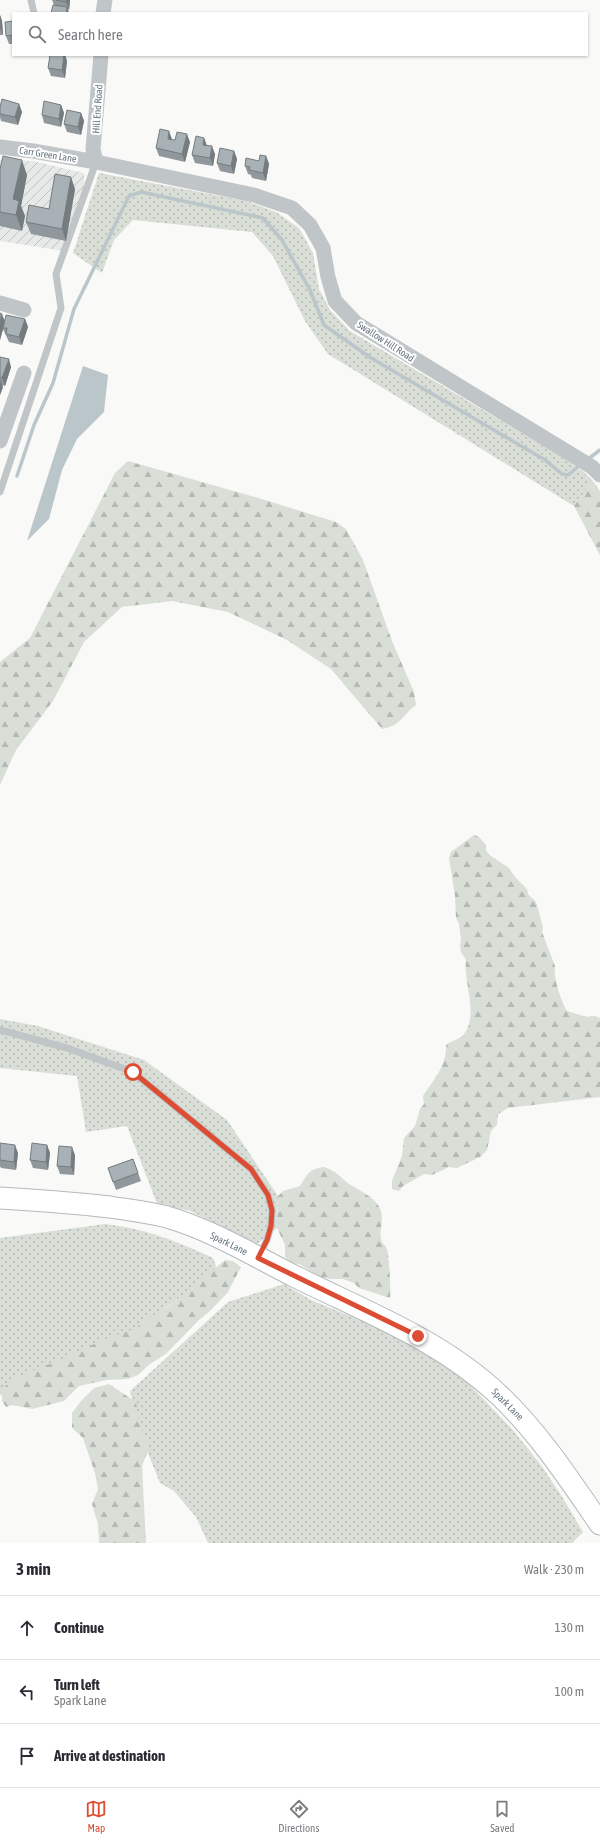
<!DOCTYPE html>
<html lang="en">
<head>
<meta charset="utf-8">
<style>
  :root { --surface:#fff; --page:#f7f7f7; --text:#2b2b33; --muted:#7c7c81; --line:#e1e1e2; --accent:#dc4d33 }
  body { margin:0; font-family:"Asap Condensed",sans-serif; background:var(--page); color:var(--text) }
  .stop { position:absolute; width:12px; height:12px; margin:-9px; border:3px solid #dc4d33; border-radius:50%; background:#fff }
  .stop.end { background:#dc4d33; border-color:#fff; box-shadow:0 1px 4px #0008 }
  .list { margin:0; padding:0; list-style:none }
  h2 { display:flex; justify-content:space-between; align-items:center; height:52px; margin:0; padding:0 16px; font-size:17px }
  h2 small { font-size:13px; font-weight:400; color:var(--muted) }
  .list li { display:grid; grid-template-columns:26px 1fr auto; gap:12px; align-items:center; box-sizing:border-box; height:64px; padding:0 16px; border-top:1px solid var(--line) }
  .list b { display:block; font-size:15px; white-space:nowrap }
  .list p { margin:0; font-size:13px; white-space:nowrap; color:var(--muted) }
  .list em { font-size:13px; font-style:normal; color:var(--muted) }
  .icon { flex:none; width:22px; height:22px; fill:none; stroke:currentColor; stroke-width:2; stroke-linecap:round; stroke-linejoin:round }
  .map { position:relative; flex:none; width:600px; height:1543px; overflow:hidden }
  .search { position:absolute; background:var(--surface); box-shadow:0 1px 3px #0004; left:12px; right:12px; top:12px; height:44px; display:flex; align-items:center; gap:10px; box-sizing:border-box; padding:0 14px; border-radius:0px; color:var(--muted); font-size:15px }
  .sheet { height:244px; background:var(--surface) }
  nav { display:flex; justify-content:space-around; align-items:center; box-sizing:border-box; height:56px; border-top:1px solid var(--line); background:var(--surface); font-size:11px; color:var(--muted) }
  nav a { display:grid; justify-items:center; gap:2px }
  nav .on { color:var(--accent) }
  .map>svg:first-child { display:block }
  .industrial { fill:url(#industrial-furrows) }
  .grass { fill:url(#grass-dots) }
  .forest { fill:url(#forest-firs) }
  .water { fill:#bac6ca }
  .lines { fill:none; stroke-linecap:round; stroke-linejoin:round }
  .stream { stroke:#bac6ca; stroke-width:3.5 }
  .secondary-casing { stroke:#b3b9bd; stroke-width:23 }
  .service { stroke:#c0c5c8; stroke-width:7 }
  .minor { stroke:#c0c5c8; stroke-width:15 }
  .secondary { stroke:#fff; stroke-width:21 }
  .wall { fill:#90989d }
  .shaded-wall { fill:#757c7f }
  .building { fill:#a7b1b6; stroke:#757c7f }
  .route { stroke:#dc4d33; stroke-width:5 }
  .labels { text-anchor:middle; stroke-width:4; stroke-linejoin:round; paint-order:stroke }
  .street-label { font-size:10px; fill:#657780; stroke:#fff }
</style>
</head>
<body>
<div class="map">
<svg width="600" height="1543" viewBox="0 0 600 1543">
  <defs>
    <pattern id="industrial-furrows" width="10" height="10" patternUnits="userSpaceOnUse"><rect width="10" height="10" fill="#e7e9e8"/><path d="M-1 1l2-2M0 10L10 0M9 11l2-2" fill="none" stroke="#bfc2c1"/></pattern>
    <pattern id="grass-dots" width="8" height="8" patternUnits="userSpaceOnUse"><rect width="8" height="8" fill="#d9ded6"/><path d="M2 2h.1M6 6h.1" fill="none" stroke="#b4b9b3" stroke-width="1.8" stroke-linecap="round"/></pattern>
    <pattern id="forest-firs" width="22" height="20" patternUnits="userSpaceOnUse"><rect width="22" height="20" fill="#d9ded6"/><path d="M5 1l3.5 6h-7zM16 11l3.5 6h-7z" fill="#b4b9b3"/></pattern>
  </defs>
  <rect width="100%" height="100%" fill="#f9f9f7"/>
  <polygon class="industrial" points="0,160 33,161 84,173 85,192 64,251 0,241"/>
  <g class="grass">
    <polygon points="99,173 247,201 276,212 299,228 313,253 319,289 330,310 350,331 554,452 584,472 593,481 574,506 328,354 305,321 273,256 252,232 133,220 114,240 102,273 73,253"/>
    <polygon points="0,1019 38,1026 144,1060 227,1120 278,1196 277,1228 257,1244 188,1210 158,1206 127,1126 86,1132 77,1076 0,1068"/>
    <path d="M105,1224C147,1229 176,1241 213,1258L217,1269L137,1330L6,1388L0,1396V1238Z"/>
    <polygon points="284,1284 311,1300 386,1331 438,1358 471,1386 512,1429 541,1465 561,1495 583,1532 572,1543 208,1543 196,1517 174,1491 160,1483 139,1431 130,1391 228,1302"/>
  </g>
  <g class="forest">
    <path d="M128,461L255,497L336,522L346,529L363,560L392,641L414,692L416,705C401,716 401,726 382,729L331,669L287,640L228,612L172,601L122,607L84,642L53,701L16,750L0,785V662L30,638L115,473Z"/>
    <polygon points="593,481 600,491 600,555 574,506"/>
    <path d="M474,835L479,837L486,845V851L491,856L509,868L515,877L527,889L528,894L536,902L543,927L542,932L555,966C553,977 561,1001 567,1011L587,1017L595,1016L600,1018V1097L508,1108L498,1114L497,1125L491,1131L487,1150L480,1157L457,1168L449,1167L432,1175L424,1174L403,1186L399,1191L392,1189V1181L402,1156L404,1138L415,1126L420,1109L424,1104L423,1096C434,1079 447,1066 446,1045C452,1040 459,1040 464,1034C479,1016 463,980 466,960L461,952L460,946L461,939L459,924L456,918L455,896L449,858L451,852Z"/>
    <path d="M324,1167C338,1172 339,1176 349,1184C360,1191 376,1197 381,1211C384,1222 378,1232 382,1242C383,1244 386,1246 387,1249C389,1256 391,1291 390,1298L359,1288L354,1283L343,1279H329L320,1277L299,1264L291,1263L285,1257V1245L277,1228L278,1196L283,1191L300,1186C308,1174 308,1169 324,1167Z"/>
    <polygon points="225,1260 233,1261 241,1267 228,1292 211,1310 199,1320 166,1354 150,1364 138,1375 128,1379 107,1380 79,1386 64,1401 32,1409 12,1405 6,1407 2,1401 2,1389 15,1378 57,1361 107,1338 135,1329 146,1319 168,1307"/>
    <polygon points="109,1384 136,1402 139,1421 149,1448 142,1466 146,1543 99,1543 98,1524 92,1504 98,1489 95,1473 83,1438 72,1428 72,1413 81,1401 94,1388"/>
  </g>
  <polygon class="water" points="83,366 108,375 104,412 77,439 62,470 49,519 27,541"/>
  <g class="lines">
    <g class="stream">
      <polyline points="587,460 600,450"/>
      <polyline points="17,476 34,425 53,383 74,309 129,196 141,192 263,218 282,240 310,290 324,325 371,358 545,460 562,474 568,475 580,465"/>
    </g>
    <defs>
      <path id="secondary" d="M0,1198C37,1200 73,1203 110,1207C129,1210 148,1212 167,1217C212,1230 254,1256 296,1277C366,1312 441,1340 499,1395C539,1433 569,1479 600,1524"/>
    </defs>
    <use href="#secondary" class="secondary-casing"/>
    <g class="service">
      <polyline points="31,0 34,13"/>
      <polyline points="0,492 61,308 56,274 96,162"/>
      <polyline points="0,1030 67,1048 133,1072 251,1169 268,1195 272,1210 271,1226 267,1240 259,1256"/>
    </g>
    <g class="minor">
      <polyline points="103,13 105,0"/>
      <polyline points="0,147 33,151 96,162 254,195 292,208 310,225 323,248 328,277 335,301 356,323 592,467 600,475"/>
      <polyline points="96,162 93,149 101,55"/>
      <polyline points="0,303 24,310"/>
      <polyline points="0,441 24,373"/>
    </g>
    <use href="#secondary" class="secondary"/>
  </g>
  <g class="wall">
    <polygon points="52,0 70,0 69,10 67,9 69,13 51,13 54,5"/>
    <polygon points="0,15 2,21 3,35 0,35"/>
    <polygon points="13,21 13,44 9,44 6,36"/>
    <polygon points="50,55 67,55 65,55 67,61 65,78 51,76 48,68"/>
    <polygon points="19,104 22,112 18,125 1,121 0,117 0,107"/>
    <polygon points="61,105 64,113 61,127 44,123 42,115"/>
    <polygon points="81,113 84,121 81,135 67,132 64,124"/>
    <polygon points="204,138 207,146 215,154 213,166 195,163 192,155"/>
    <polygon points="172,140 190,142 185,162 159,156 156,148"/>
    <polygon points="234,151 237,159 234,174 220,171 217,163"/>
    <polygon points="266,156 269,164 266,181 252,178 251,175 248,174 245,166 259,161"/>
    <polygon points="0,169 27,175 21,206 25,216 22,231 0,226"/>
    <polygon points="75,189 66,241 31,234 26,222 49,209"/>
    <polygon points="0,313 5,321 25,319 28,327 22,345 9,342 3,329 0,340"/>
    <polygon points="0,357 11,367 5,386 2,385 3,387 0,395"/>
    <polygon points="0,1143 18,1153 16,1170 1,1168 0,1166"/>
    <polygon points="47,1145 50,1153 48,1170 33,1168 30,1160"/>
    <polygon points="75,1155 74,1175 60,1174 57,1166"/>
    <polygon points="133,1159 141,1181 116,1190 108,1168"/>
  </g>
  <g class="shaded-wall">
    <polygon points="66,0 70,0 69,10 66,2"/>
    <polygon points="67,7 69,13 66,13"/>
    <polygon points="0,15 2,21 3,35 0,28"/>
    <polygon points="64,55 65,55 67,61 65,78 62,70"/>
    <polygon points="19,104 22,112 18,125 15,117"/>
    <polygon points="61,105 64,113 61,127 59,119"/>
    <polygon points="81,113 84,121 81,135 78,127"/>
    <polygon points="169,131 172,139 171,147 168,139"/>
    <polygon points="187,134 190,142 185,162 182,154"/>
    <polygon points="204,138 207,146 203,145"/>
    <polygon points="212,146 215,154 213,166 210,158"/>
    <polygon points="234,151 237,159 234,174 231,166"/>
    <polygon points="266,156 269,164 266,181 263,173"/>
    <polygon points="22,160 27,175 21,206 25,216 22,231 16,215 13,199"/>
    <polygon points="71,177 75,189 66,241 62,229"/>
    <polygon points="2,314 5,322 0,340 0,323"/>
    <polygon points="25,319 28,327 22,345 19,337"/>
    <polygon points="9,359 11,367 5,386 2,378"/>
    <polygon points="0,379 3,387 0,395"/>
    <polygon points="15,1145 18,1153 16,1170 14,1162"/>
    <polygon points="47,1145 50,1153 48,1170 46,1162"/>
    <polygon points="72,1147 75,1155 74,1175 71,1167"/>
  </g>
  <g class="building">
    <polygon points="56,0 66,0 66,2"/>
    <polygon points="53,5 67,7 66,13 51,13"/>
    <polygon points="13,21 13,35 6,36 5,22"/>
    <polygon points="50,55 64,55 62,70 48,68"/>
    <polygon points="2,99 19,104 15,117 0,114 0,107"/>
    <polygon points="44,101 61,105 59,119 42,115"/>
    <polygon points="67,110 81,113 78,127 64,124"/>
    <polygon points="160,129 169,131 168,139 175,140 177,132 187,134 182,154 156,148"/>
    <polygon points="196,136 204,138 203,145 212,146 210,158 192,155"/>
    <polygon points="220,148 234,151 231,166 217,163"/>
    <polygon points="260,155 266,156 263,173 249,170 250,167 245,166 246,158 259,161"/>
    <polygon points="3,156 22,160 13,199 19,201 16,215 0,212 0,169"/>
    <polygon points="55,174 71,177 62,229 26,222 29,205 49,209"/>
    <polygon points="0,313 2,314 0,323"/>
    <polygon points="6,315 25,319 19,337 6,334 7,328 3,328"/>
    <polygon points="0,357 9,359 2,378 0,377"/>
    <polygon points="0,1143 15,1145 14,1162 0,1160"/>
    <polygon points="32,1143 47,1145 46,1162 30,1160"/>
    <polygon points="59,1146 72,1147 71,1167 57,1166"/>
    <polygon points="133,1159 138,1173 113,1182 108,1168"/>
  </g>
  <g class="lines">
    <polyline class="route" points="133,1072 251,1169 268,1195 272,1210 271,1226 267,1240 258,1258 418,1336"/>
  </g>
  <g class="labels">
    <g class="street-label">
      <text transform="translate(97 109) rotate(-86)" y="4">Hill End Road</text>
      <text transform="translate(48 154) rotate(9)" y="4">Carr Green Lane</text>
      <text transform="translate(386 341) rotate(33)" y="4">Swallow Hill Road</text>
      <text transform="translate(229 1243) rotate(26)" y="4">Spark Lane</text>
      <text transform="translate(508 1404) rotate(45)" y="4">Spark Lane</text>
    </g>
  </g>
</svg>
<div class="stop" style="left:133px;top:1072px"></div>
<div class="stop end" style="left:418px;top:1336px"></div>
<div class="search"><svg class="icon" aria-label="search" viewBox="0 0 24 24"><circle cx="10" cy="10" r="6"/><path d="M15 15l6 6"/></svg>Search here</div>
</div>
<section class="sheet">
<h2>3 min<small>Walk · 230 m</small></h2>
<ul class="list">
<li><svg class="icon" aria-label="ahead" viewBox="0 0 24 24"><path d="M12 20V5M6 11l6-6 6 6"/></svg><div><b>Continue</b></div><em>130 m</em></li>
<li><svg class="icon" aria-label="left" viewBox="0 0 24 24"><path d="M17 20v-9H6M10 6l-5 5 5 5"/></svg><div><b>Turn left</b><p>Spark Lane</p></div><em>100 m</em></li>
<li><svg class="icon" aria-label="arrive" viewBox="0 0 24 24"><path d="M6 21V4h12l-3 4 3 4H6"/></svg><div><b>Arrive at destination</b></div></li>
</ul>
</section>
<nav>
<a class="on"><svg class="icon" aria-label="map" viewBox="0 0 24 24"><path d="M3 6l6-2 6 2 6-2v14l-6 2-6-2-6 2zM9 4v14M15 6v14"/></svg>Map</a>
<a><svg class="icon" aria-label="directions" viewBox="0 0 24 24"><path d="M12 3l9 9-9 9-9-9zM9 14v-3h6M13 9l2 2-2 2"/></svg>Directions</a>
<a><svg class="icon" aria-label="saved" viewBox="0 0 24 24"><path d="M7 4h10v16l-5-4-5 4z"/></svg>Saved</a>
</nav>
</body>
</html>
